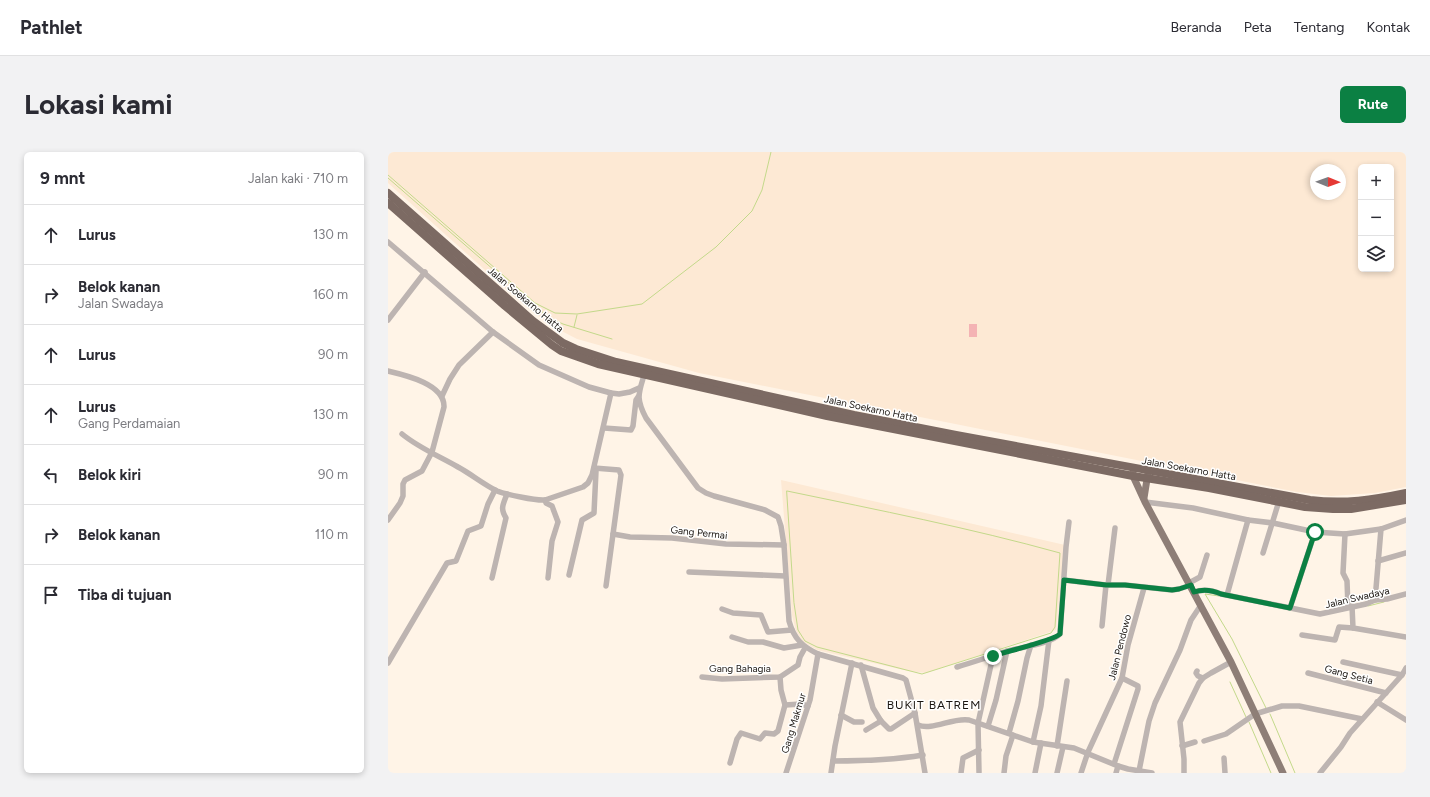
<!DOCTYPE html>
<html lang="id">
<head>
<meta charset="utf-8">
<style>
  :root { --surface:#fff; --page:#f2f2f3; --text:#2b2b33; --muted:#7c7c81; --line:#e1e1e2; --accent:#0b8043 }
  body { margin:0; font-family:Figtree,sans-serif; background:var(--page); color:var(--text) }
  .controls { position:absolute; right:12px; top:12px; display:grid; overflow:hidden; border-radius:6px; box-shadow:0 2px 6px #0003 }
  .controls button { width:36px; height:36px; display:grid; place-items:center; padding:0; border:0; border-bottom:1px solid var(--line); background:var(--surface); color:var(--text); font:20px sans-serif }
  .compass { position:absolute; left:922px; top:12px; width:36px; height:36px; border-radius:50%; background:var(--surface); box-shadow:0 2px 6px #0003; rotate:91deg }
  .stop { position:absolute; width:12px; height:12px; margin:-9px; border:3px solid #0b8043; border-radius:50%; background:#fff }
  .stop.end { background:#0b8043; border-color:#fff; box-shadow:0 1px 4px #0008 }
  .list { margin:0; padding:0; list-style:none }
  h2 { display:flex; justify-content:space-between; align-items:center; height:52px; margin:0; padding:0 16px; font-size:17px }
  h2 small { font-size:13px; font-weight:400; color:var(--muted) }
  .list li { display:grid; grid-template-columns:26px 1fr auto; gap:12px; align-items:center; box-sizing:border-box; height:60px; padding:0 16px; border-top:1px solid var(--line) }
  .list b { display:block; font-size:15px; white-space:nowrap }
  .list p { margin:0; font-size:13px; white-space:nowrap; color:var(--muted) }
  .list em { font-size:13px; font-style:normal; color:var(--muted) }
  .icon { flex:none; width:22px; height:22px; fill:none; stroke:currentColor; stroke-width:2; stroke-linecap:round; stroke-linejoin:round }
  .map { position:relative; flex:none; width:1018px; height:621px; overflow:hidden; border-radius:6px }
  header { display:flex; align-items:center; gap:24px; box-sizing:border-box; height:56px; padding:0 20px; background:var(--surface); border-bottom:1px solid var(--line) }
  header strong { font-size:19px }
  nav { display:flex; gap:22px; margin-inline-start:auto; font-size:14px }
  .intro { display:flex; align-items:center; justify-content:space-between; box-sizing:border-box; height:96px; padding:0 24px }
  h1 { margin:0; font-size:28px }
  .button { padding:10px 18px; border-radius:6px; background:var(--accent); color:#fff; font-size:14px; font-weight:700 }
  main { display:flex; gap:24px; padding:0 24px }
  aside { flex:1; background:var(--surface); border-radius:6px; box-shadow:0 2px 6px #0003 }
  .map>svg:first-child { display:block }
  .built { fill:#fde9d4; fill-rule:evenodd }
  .green { fill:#f4b3b4 }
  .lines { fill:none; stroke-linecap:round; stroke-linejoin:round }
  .stream { stroke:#c3d98a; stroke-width:1 }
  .minor { stroke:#bdb4b1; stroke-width:5.5 }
  .major { stroke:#8e7e77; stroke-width:7 }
  .highway { stroke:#7c6a63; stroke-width:8 }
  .route { stroke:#0b8043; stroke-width:5 }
  .labels { text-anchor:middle; stroke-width:3; stroke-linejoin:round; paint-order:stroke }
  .street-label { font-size:10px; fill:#1b1611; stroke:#fff }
  .quarter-label { font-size:12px; letter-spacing:1px; fill:#1b1611; stroke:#fff }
</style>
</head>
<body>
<header>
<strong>Pathlet</strong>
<nav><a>Beranda</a><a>Peta</a><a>Tentang</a><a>Kontak</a></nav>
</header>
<div class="intro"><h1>Lokasi kami</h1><a class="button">Rute</a></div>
<main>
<aside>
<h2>9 mnt<small>Jalan kaki · 710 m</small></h2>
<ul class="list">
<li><svg class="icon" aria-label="ahead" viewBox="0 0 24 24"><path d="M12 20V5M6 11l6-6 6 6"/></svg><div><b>Lurus</b></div><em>130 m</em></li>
<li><svg class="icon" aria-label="right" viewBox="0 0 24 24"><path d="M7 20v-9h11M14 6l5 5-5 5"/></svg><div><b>Belok kanan</b><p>Jalan Swadaya</p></div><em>160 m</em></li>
<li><svg class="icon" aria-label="ahead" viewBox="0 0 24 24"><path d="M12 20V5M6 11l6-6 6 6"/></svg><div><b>Lurus</b></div><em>90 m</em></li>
<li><svg class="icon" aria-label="ahead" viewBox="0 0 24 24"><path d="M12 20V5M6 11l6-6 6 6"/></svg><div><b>Lurus</b><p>Gang Perdamaian</p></div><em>130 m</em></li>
<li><svg class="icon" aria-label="left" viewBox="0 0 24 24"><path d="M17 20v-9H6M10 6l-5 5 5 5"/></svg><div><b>Belok kiri</b></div><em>90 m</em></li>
<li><svg class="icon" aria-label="right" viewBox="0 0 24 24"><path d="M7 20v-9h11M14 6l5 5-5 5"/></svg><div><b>Belok kanan</b></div><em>110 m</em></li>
<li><svg class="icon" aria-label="arrive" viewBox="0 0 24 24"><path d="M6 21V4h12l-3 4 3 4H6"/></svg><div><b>Tiba di tujuan</b></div></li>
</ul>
</aside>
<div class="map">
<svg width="1018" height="621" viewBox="0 0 1018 621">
  <rect width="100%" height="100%" fill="#fff4e7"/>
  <g class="built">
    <path d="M0,0H1018V335L987,341L943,344L909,340L311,221L189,187L164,174L136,153L0,31ZM973,15H1003V117H973ZM928,18H952V42H928Z"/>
    <polygon points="393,328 677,393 668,478 538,521 520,519 429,498 414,489 408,479 404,463"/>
  </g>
  <rect class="green" x="581" y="172" width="8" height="13"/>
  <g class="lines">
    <g class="stream">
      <polyline points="0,23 147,151 167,161 189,162 254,152 328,95 364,59 374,38 383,0"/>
      <polyline points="0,26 160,165 175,172 224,187"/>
      <polyline points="186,175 189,163"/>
      <path d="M399,339C490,358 582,376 672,401L667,475L663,481L534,522L429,495L417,489L410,478L406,451Z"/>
      <polyline points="831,444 817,442 844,487 878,556"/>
      <polyline points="980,454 996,450"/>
      <polyline points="842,530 858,565"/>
      <polyline points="882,562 907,621"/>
      <polyline points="861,570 883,621"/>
    </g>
    <g class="minor">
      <polyline points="0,90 105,180 151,213 201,235 223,241 231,242 242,240 251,236"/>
      <polyline points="0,168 37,120"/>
      <path d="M0,219C17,223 57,232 56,255L44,300L34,319L17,328L15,332V344L12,351L0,368"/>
      <path d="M257,220C251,241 247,245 258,266L310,336L318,341L326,344L377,358L390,365L393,374L396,393L401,469C406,487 414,494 430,502L515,526L518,528L527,561L537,621"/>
      <polyline points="54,244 62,227 71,213 105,180"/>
      <polyline points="216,276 243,278 245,274 248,248 250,245"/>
      <path d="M14,282C31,296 51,304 70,315C83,322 95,332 109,339C117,342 148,349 157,348L195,335L200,331L204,323L223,241"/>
      <polyline points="206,316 231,318 233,323 218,434"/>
      <polyline points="157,348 158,351 164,354 170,370 164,389 160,426"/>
      <polyline points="757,350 805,356 860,368 885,371 927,380 957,382 993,377 1018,368"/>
      <polyline points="225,382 242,385 284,386 338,392 396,393"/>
      <polyline points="957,382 955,421 959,429 960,455"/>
      <polyline points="875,401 891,349"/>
      <polyline points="990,409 1018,401"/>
      <polyline points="301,420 397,424"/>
      <polyline points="181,423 194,368 206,361 208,319"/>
      <path d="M104,426L118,366C112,356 115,353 119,342"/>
      <polyline points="676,428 718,433 737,433 784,438 791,437 803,433"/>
      <polyline points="801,431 812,425 819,403"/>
      <polyline points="720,433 727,376"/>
      <path d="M806,440C815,437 824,438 833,442L932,462L978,452L987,448L999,447L1018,442"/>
      <polyline points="839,443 860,368"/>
      <polyline points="987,448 993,377"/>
      <polyline points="964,454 965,476 1018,485"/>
      <polyline points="902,456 927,380"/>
      <polyline points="334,457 345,461 373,463 380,480 404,478"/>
      <polyline points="714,474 718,433"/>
      <polyline points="914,483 947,488 951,475 965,476"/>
      <polyline points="344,485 360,490 375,490 396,496 414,493"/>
      <polyline points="955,510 1014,523"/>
      <polyline points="0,511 59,411 68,409 80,379 93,374 100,352 107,338"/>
      <polyline points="473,513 485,556 493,569 501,577 503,577 527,561"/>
      <path d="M569,515C586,510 603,504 620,499C633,495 663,492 672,482L678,395L681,370"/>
      <polyline points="809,519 808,521 810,524 815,526"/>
      <polyline points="920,521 998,541"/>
      <polyline points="314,525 334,527 392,525 410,513 412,505 417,496"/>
      <polyline points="989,550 1018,568"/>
      <polyline points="397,553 413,552 420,554"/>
      <polyline points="453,563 466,570 474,570"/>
      <path d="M530,573C544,579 565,565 581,568L645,590L686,596L730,614L740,617L764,621"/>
      <polyline points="600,574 608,548 619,499"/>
      <polyline points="478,578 493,569"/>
      <polyline points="621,581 630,549 639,506 643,493"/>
      <polyline points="816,589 838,582 867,562 894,554 911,554 974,567"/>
      <polyline points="645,590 653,554 661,488"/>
      <polyline points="669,594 679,529"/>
      <polyline points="794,594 807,590"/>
      <polyline points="836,606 837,621"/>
      <path d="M445,609C475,609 505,608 535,603"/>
      <polyline points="342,611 349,587 353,581 372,587 377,581 386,582 390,579 397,553 393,538 392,525"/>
      <polyline points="726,612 750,537 750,534 734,526"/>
      <polyline points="751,619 761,569 767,551 792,498 803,468 813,453"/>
      <polyline points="591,620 590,571 605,504"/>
      <polyline points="398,621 422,548 430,502"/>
      <polyline points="443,621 447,594 464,511"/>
      <polyline points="573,621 575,606 591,598"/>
      <polyline points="616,621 618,604 625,583"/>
      <polyline points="647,621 653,591"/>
      <polyline points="669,621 675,595"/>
      <polyline points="693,621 700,600 734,526 740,493 756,436"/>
      <polyline points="728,621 730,614"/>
      <polyline points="796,621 796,607 792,570 811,531 815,526 823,521 843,510"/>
      <polyline points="932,621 953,595 962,581 1014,523 1018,516"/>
    </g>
    <g class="major">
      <polyline points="745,320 745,324 757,350 843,510 895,621"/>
      <polyline points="756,346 760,321"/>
    </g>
    <g class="highway">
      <path d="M0,41L145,169L175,191L188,197L228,210L466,263L568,283L922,348C956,352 985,348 1018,341"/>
      <polyline points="0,51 117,154 164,193 173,199 210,212 439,264 745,324 821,336 917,355 945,357 963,357 1018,348"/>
    </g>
  </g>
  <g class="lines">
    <path class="route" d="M605,504C619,499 665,489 672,482L676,428L718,433H737L784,438L791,437L803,433L806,440C815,437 824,438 833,442L902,456L927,380"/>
  </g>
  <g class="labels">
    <g class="street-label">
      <text transform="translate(138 147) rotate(40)" y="4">Jalan Soekarno Hatta</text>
      <text transform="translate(483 256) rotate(12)" y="4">Jalan Soekarno Hatta</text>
      <text transform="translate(801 316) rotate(10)" y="4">Jalan Soekarno Hatta</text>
      <text transform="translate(311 380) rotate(6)" y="4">Gang Permai</text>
      <text transform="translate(969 445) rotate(-13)" y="4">Jalan Swadaya</text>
      <text transform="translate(731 495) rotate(-76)" y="4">Jalan Pendowo</text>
      <text x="352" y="520">Gang Bahagia</text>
      <text transform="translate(961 522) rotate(15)" y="4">Gang Setia</text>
      <text transform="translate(405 571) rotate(-73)" y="4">Gang Makmur</text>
    </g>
    <g class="quarter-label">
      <text x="546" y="557">BUKIT BATREM</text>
    </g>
  </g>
</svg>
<div class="controls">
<button>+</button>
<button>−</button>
<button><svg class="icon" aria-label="layers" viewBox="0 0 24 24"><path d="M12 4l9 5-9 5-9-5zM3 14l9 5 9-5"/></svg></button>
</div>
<svg class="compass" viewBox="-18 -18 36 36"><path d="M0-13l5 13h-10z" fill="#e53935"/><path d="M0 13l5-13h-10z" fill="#7c7c81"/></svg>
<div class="stop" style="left:927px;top:380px"></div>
<div class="stop end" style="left:605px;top:504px"></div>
</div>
</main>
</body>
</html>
